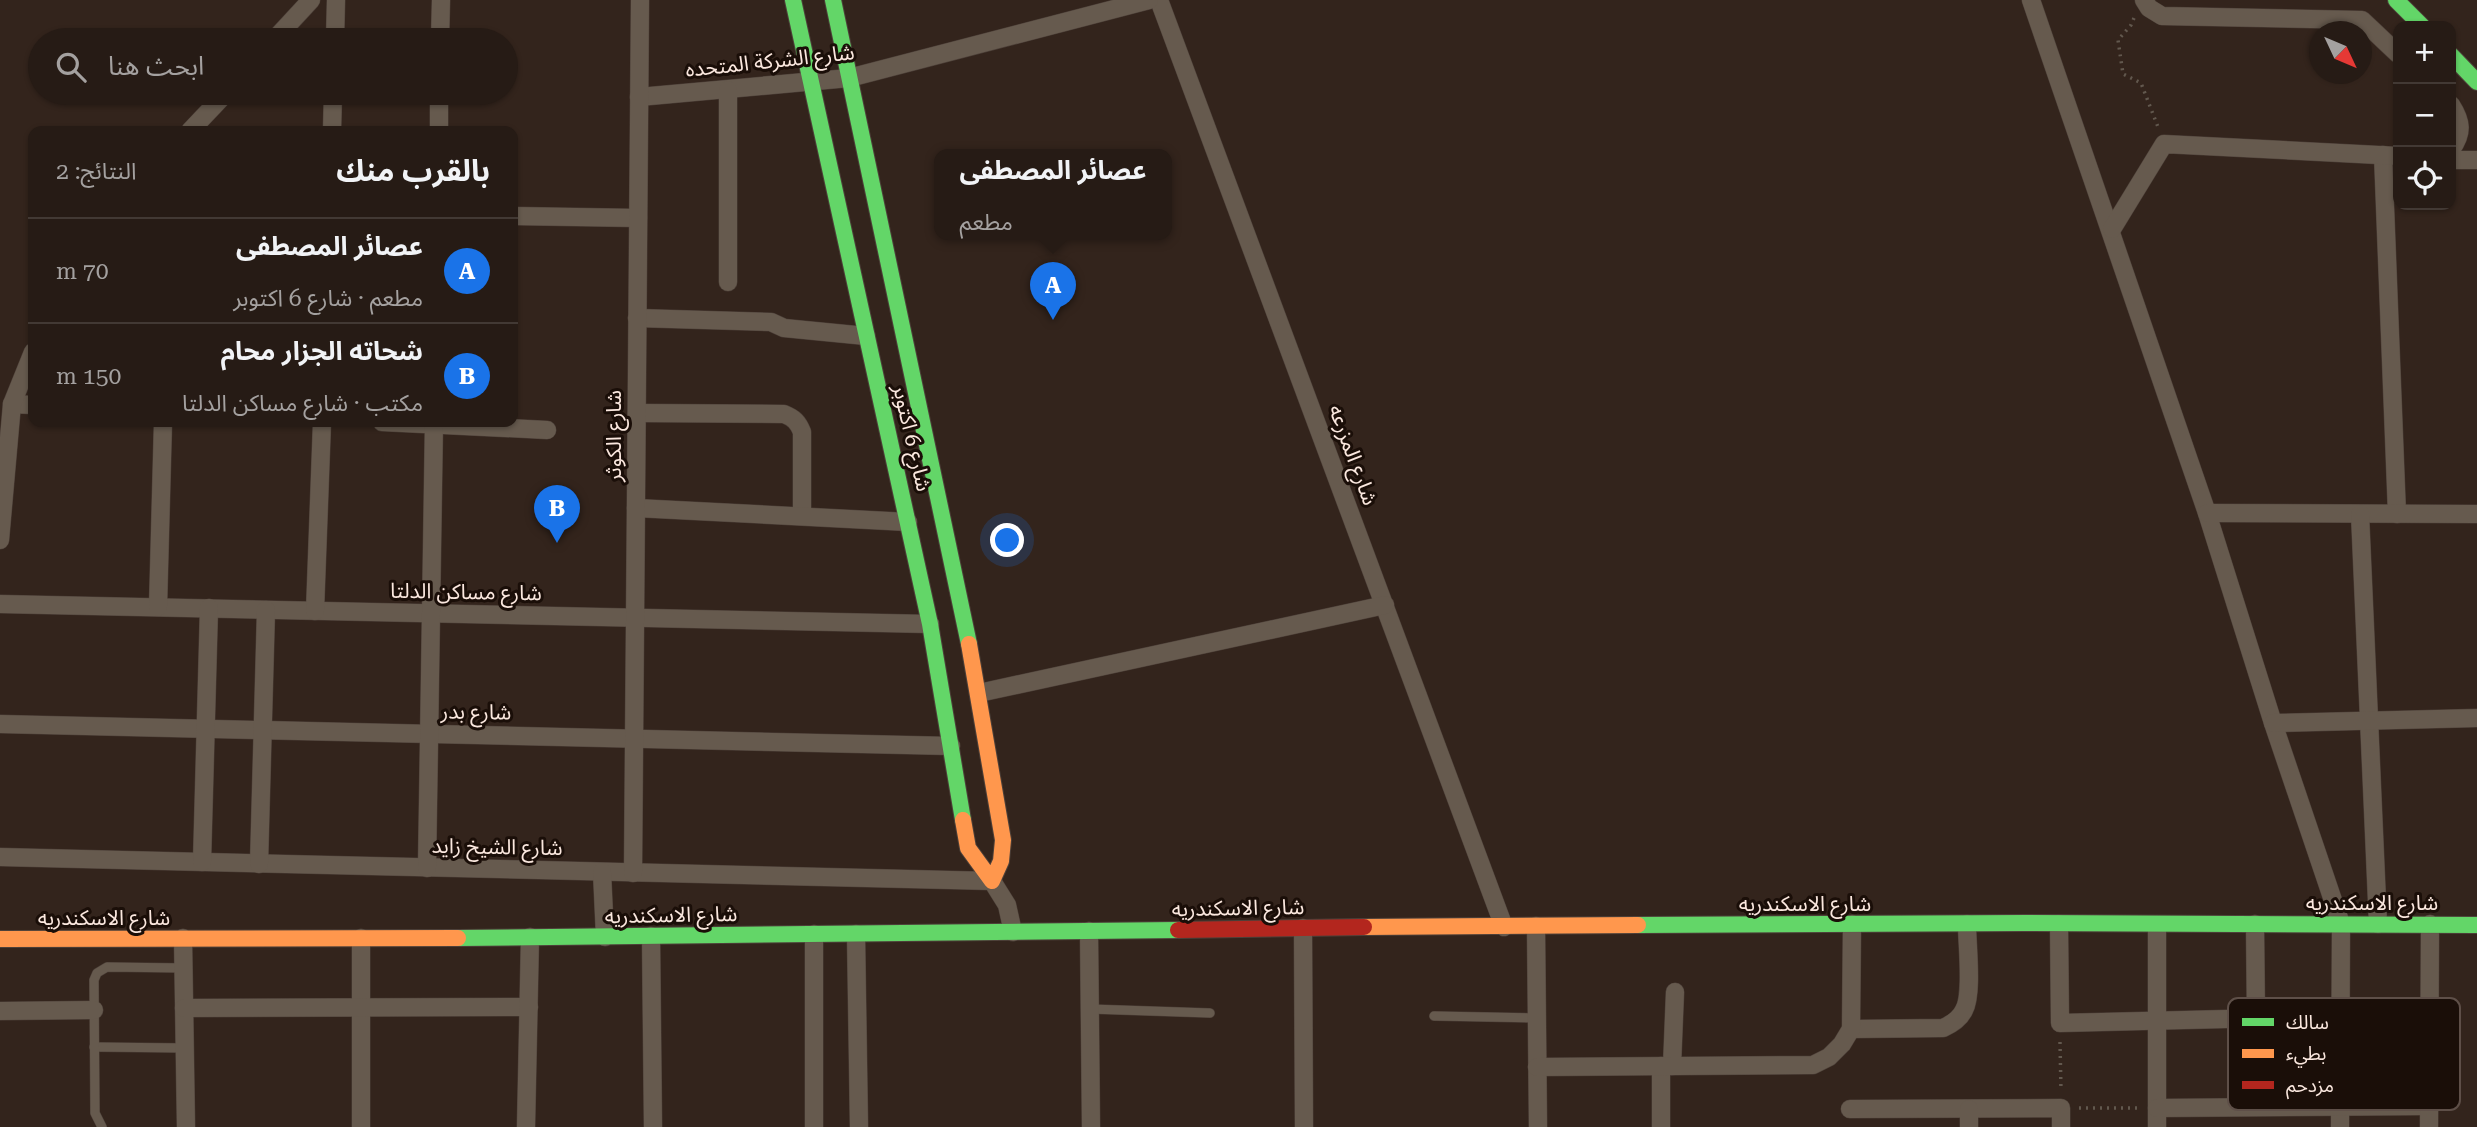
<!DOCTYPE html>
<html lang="ar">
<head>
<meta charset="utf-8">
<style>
  :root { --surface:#261b15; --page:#322822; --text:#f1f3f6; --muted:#a4a1a0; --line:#423934; --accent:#1a73e8 }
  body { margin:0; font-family:"Roboto Serif","Noto Sans Arabic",serif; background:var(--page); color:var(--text); direction:rtl }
  .controls { position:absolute; right:21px; top:21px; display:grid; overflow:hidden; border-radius:14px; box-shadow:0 2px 5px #0004 }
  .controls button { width:63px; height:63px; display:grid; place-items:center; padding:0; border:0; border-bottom:2px solid var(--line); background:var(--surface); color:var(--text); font:35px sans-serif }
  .compass { position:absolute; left:2309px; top:21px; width:63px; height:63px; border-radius:50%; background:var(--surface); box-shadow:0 2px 5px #0004; rotate:134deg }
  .you { position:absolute; left:1008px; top:541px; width:24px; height:24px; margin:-18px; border:5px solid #fff; border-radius:50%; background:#1a73e8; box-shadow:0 0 0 10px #1a73e833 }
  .badge { display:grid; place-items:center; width:46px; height:46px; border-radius:50%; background:var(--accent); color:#fff; font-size:23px; font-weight:700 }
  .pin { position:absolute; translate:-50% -58px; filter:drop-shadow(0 2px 4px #0008) }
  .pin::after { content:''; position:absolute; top:37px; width:24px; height:21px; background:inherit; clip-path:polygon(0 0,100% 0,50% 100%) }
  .popup { position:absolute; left:934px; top:149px; width:238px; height:91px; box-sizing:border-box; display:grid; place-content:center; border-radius:14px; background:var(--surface); filter:drop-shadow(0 2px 5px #0005); font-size:23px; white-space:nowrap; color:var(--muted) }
  .popup b { font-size:26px; color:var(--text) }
  .popup::after { content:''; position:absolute; left:50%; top:100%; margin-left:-14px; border:14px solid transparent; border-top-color:var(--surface) }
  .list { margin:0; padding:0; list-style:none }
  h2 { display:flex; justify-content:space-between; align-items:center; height:91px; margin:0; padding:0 28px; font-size:30px }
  h2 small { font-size:23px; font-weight:400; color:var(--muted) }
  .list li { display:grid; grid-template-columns:46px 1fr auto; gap:21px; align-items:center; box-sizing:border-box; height:105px; padding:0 28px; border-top:2px solid var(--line) }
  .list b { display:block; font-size:26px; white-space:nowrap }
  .list p { margin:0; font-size:23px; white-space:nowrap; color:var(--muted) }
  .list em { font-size:23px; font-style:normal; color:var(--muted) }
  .icon { flex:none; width:38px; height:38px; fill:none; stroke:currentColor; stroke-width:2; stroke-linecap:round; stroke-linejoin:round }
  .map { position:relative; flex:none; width:2477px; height:1127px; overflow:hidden; direction:ltr }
  .search { position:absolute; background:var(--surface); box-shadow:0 2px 5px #0004; left:28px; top:28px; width:490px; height:77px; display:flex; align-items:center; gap:18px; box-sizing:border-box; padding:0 24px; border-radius:38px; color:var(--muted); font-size:26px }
  .panel { position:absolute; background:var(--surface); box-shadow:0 2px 5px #0004; left:28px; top:126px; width:490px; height:301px; border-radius:14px; direction:rtl }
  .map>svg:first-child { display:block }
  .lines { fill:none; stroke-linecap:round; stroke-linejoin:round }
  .lane-casing { stroke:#4d4039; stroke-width:10 }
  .street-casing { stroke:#4d4039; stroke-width:19 }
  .fast-casing { stroke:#4d4039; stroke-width:18 }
  .slow-casing { stroke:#4d4039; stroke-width:18 }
  .jam-casing { stroke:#4d4039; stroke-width:18 }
  .path { stroke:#62584e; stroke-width:3.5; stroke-dasharray:2 5; stroke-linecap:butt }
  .lane { stroke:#665a4e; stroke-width:9 }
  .street { stroke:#665a4e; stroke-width:18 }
  .fast { stroke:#63d668; stroke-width:16 }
  .slow { stroke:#ff974d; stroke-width:16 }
  .jam { stroke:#b3261e; stroke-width:16 }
  .labels { text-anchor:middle; stroke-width:6; stroke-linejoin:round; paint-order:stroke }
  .street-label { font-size:21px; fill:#fbe8df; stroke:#1a0e08 }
  .key { fill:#1a0e08; stroke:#5e4f48; stroke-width:2 }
  .key-label { font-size:19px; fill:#fbe8df }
</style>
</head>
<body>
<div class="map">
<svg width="2477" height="1127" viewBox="0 0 2477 1127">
  <rect width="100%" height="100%" fill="#33241c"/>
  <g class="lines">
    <defs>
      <g id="lane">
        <polyline points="1090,1009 1210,1013"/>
        <polyline points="1434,1016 1537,1018"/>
        <polyline points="94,1047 185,1048"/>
        <polyline points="102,1127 95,1113 94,980 97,973 107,967 184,968"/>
      </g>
      <g id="street">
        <polyline points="1159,0 1504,927"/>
        <polyline points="2031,0 2207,513 2273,723 2341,924 2340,1127"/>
        <polyline points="2144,0 2149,8 2162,16 2362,20 2398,54"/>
        <polyline points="274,40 311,0"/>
        <polyline points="335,40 336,0"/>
        <polyline points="440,40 441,0"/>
        <polyline points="639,97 849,78 1149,0"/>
        <path d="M2451,105C2462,122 2463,133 2451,150"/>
        <polyline points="190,131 226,93"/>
        <polyline points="332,131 333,93"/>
        <polyline points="439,131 439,93"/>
        <polyline points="2383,155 2397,514"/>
        <polyline points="2451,160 2477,160"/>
        <polyline points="513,216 638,218"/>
        <polyline points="2112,229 2164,144 2398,156"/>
        <polyline points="728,282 728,90"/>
        <polyline points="637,318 771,322 784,328 866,336"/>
        <polyline points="12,404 33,405"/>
        <path d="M637,413L784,414C794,418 798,422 802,432V516"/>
        <polyline points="382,422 547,430"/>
        <polyline points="636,508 908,522"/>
        <polyline points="2207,513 2477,514"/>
        <polyline points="2360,514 2378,924"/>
        <polyline points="0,540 12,404 33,352"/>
        <polyline points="0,604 930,624"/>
        <polyline points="158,607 163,422"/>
        <polyline points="315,611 322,422"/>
        <polyline points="979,693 1385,605"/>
        <polyline points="2273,723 2477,718"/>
        <polyline points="0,724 951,746"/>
        <polyline points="0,857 992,881 1007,905 1013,932"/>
        <polyline points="202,862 209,608"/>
        <polyline points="259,864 266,610"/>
        <polyline points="427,868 434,422"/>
        <polyline points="602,872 605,937"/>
        <polyline points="633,873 640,0"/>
        <polyline points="2059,924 2060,1023 2429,1014"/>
        <polyline points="2255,924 2256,1018"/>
        <polyline points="2157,925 2157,1127"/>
        <polyline points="1536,926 1538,1127"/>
        <polyline points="1303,928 1304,1127"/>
        <polyline points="1089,931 1091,1127"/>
        <polyline points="814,934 814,1127"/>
        <polyline points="856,934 859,1127"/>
        <polyline points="651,936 653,1127"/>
        <polyline points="183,938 186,1127"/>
        <polyline points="361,938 361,1127"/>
        <polyline points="184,1008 529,1007"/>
        <polyline points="0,1011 94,1010"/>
        <path d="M1851,1029L1943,1028C1952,1024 1960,1019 1964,1010C1973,994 1967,945 1967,924"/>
        <polyline points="1661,1066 1661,1127"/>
        <polyline points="1672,1066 1675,992"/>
        <polyline points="1537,1067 1813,1065 1829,1057 1842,1044 1851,1029 1852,924"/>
        <polyline points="2157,1108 2429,1106"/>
        <polyline points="1850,1109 2061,1108 2061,1127"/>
        <polyline points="1969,1109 1969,1127"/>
        <polyline points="526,1127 530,937"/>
        <polyline points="2429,1127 2430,924"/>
      </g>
      <g id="fast">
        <polyline points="793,0 930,624 963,820"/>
        <polyline points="833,0 969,644"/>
        <polyline points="2396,0 2422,26"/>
        <polyline points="2451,55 2477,82"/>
        <polyline points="1638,925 2023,923 2477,925"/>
        <polyline points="458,938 1178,930"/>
      </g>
      <g id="slow">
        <polyline points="963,820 968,848 992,881 1001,861 1003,840 969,644"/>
        <polyline points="1364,927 1638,925"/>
        <polyline points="0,939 458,938"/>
      </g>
      <polyline id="jam" points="1178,930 1364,927"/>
    </defs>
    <use href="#lane" class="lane-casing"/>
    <use href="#street" class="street-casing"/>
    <use href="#fast" class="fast-casing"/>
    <use href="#slow" class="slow-casing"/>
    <use href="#jam" class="jam-casing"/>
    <g class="path">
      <polyline points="2134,18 2131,25 2118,40 2123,74 2141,83 2158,127"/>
      <polyline points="2060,1042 2061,1091"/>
      <polyline points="2245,1090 2245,1035"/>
      <polyline points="2079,1108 2138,1108"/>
    </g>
    <use href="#lane" class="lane"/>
    <use href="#street" class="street"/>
    <use href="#fast" class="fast"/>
    <use href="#slow" class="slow"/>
    <use href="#jam" class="jam"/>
  </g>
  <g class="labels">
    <g class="street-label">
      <text transform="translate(770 61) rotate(-6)" y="7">شارع الشركة المتحده</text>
      <text transform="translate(614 436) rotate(-90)" y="7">شارع الكوثر</text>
      <text transform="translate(912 438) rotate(77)" y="7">شارع 6 اكتوبر</text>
      <text transform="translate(1353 455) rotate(70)" y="7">شارع المزرعه</text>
      <text transform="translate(466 592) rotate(1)" y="7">شارع مساكن الدلتا</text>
      <text transform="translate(476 712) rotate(1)" y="7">شارع بدر</text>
      <text transform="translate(497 847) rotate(1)" y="7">شارع الشيخ زايد</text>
      <text x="2372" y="910">شارع الاسكندريه</text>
      <text x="1805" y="911">شارع الاسكندريه</text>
      <text transform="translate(1238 908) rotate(-1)" y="7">شارع الاسكندريه</text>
      <text transform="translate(671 915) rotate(-1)" y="7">شارع الاسكندريه</text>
      <text x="104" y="925">شارع الاسكندريه</text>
    </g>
  </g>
  <rect x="2228" y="998" width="232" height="112" rx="10" class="key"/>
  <rect x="2242" y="1018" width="32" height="8" fill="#63d668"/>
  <rect x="2242" y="1049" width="32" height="9" fill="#ff974d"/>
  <rect x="2242" y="1081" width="32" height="8" fill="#b3261e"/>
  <g class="key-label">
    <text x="2286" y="1029">سالك</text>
    <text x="2286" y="1060">بطيء</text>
    <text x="2286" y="1092">مزدحم</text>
  </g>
</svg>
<div class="controls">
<button>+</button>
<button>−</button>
<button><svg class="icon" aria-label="locate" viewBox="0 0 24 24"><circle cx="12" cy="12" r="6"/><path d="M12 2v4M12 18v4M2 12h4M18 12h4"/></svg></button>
</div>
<svg class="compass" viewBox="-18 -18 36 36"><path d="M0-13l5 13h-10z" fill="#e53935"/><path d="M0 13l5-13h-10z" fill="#a4a1a0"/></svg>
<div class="you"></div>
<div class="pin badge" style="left:1053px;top:320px">A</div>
<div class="popup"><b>عصائر المصطفى</b>مطعم</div>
<div class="pin badge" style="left:557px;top:543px">B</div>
<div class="search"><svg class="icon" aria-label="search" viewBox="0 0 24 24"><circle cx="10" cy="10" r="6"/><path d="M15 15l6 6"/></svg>ابحث هنا</div>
<section class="panel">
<h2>بالقرب منك<small>النتائج: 2</small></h2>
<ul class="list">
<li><span class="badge">A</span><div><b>عصائر المصطفى</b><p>مطعم · شارع 6 اكتوبر</p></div><em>70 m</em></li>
<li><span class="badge">B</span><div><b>شحاته الجزار محام</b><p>مكتب · شارع مساكن الدلتا</p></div><em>150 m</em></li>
</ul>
</section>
</div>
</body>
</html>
